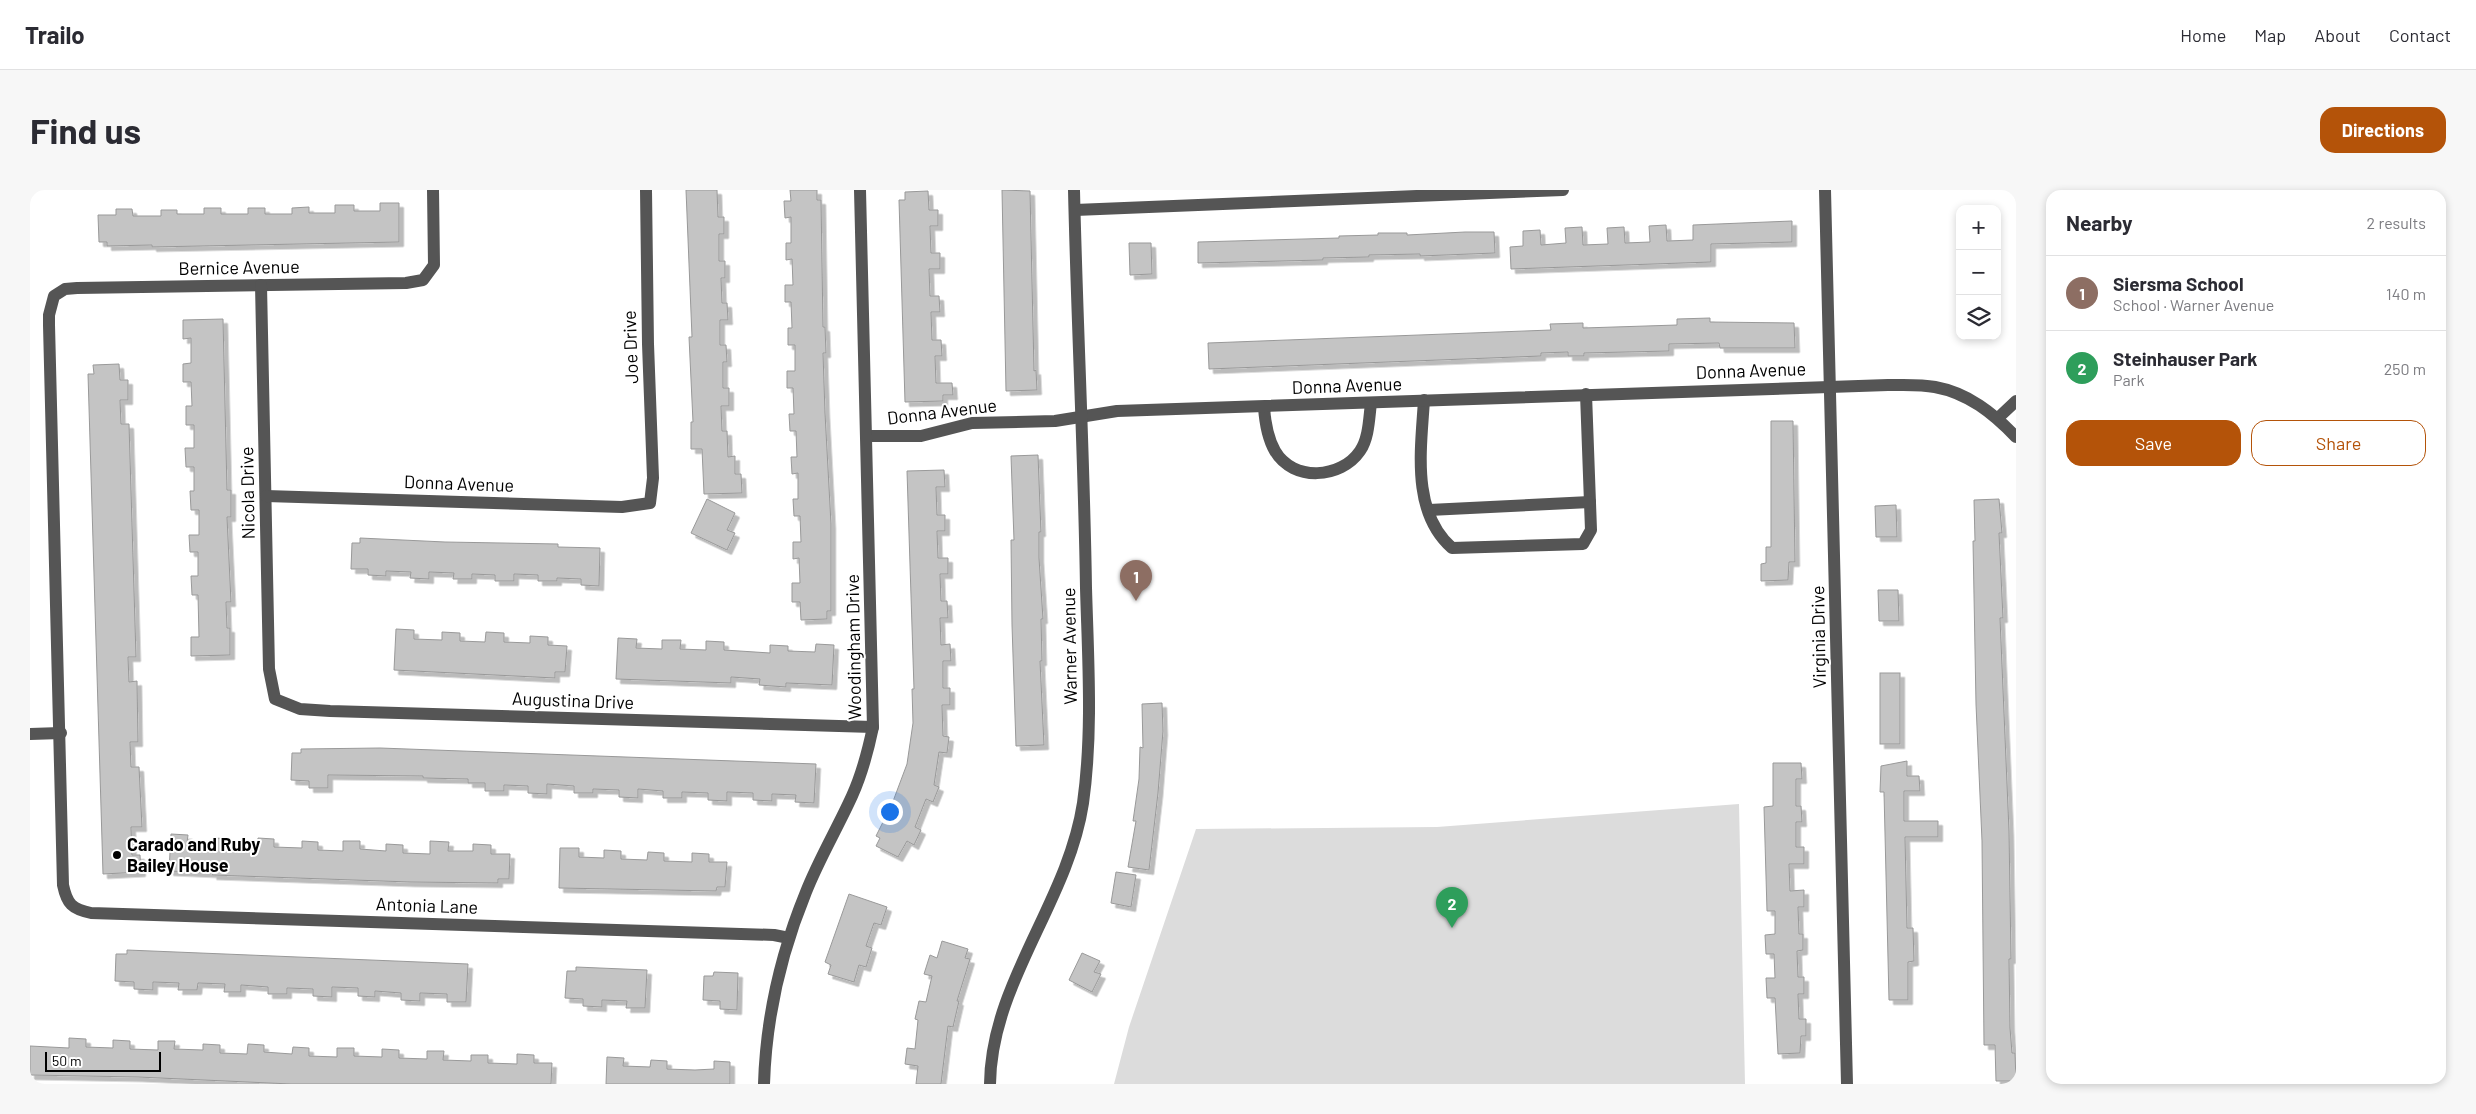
<!DOCTYPE html>
<html lang="en">
<head>
<meta charset="utf-8">
<style>
  :root { --surface:#fff; --page:#f7f7f7; --text:#2b2b33; --muted:#7c7c81; --line:#e1e1e2; --accent:#b45309 }
  body { margin:0; font-family:Barlow,sans-serif; background:var(--page); color:var(--text) }
  .controls { position:absolute; right:15px; top:15px; display:grid; overflow:hidden; border-radius:10px; box-shadow:0 2px 8px #0003 }
  .controls button { width:45px; height:45px; display:grid; place-items:center; padding:0; border:0; border-bottom:1px solid var(--line); background:var(--surface); color:var(--text); font:25px sans-serif }
  .scale { position:absolute; left:15px; bottom:12px; width:116px; box-sizing:border-box; padding-left:5px; border:2px solid #000; border-top:0; font-size:14px; line-height:18px; white-space:nowrap; color:#000; -webkit-text-stroke:4px #fff; paint-order:stroke }
  .you { position:absolute; left:859px; top:621px; width:18px; height:18px; margin:-12px; border:4px solid #fff; border-radius:50%; background:#1a73e8; box-shadow:0 0 0 8px #1a73e833 }
  .badge { display:grid; place-items:center; width:32px; height:32px; border-radius:50%; background:var(--accent); color:#fff; font-size:16px; font-weight:700 }
  .pin { position:absolute; translate:-50% -41px; filter:drop-shadow(0 1px 2px #0008) }
  .pin::after { content:''; position:absolute; top:26px; width:18px; height:15px; background:inherit; clip-path:polygon(0 0,100% 0,50% 100%) }
  .list { margin:0; padding:0; list-style:none }
  h2 { display:flex; justify-content:space-between; align-items:center; height:65px; margin:0; padding:0 20px; font-size:21px }
  h2 small { font-size:16px; font-weight:400; color:var(--muted) }
  .list li { display:grid; grid-template-columns:32px 1fr auto; gap:15px; align-items:center; box-sizing:border-box; height:75px; padding:0 20px; border-top:1px solid var(--line) }
  .list b { display:block; font-size:19px; white-space:nowrap }
  .list p { margin:0; font-size:16px; white-space:nowrap; color:var(--muted) }
  .list em { font-size:16px; font-style:normal; color:var(--muted) }
  .actions { display:flex; gap:10px; padding:15px 20px }
  .actions a { flex:1; padding:11px 0; border:1px solid var(--accent); border-radius:15px; text-align:center; font-size:18px; color:var(--accent) }
  .actions .main { background:var(--accent); color:#fff }
  .icon { flex:none; width:28px; height:28px; fill:none; stroke:currentColor; stroke-width:2; stroke-linecap:round; stroke-linejoin:round }
  .map { position:relative; flex:none; width:1986px; height:894px; overflow:hidden; border-radius:15px }
  header { display:flex; align-items:center; gap:30px; box-sizing:border-box; height:70px; padding:0 25px; background:var(--surface); border-bottom:1px solid var(--line) }
  header strong { font-size:24px }
  nav { display:flex; gap:28px; margin-inline-start:auto; font-size:18px }
  .intro { display:flex; align-items:center; justify-content:space-between; box-sizing:border-box; height:120px; padding:0 30px }
  h1 { margin:0; font-size:35px }
  .button { padding:12px 22px; border-radius:15px; background:var(--accent); color:#fff; font-size:18px; font-weight:700 }
  main { display:flex; gap:30px; padding:0 30px }
  aside { flex:1; background:var(--surface); border-radius:15px; box-shadow:0 2px 8px #0003 }
  .map>svg:first-child { display:block }
  .green { fill:#dcdcdc }
  .building { fill:#c4c4c4; stroke:#999; filter:url(#shadow) }
  .lines { fill:none; stroke-linecap:round; stroke-linejoin:round }
  .minor { stroke:#555; stroke-width:12 }
  .poi-dot { fill:#000; stroke:#fff; stroke-width:2 }
  .labels { text-anchor:middle; stroke-width:4; stroke-linejoin:round; paint-order:stroke }
  .street-label { font-size:18px; fill:#000; stroke:#fff }
  .poi-label { font-size:18px; font-weight:bold; fill:#000; stroke:#fff; text-anchor:start }
</style>
</head>
<body>
<header>
<strong>Trailo</strong>
<nav><a>Home</a><a>Map</a><a>About</a><a>Contact</a></nav>
</header>
<div class="intro"><h1>Find us</h1><a class="button">Directions</a></div>
<main>
<div class="map">
<svg width="1986" height="894" viewBox="0 0 1986 894">
  <defs>
    <filter id="shadow"><feDropShadow dx="4.5" dy="4.5" stdDeviation="0" flood-color="#0004"/></filter>
  </defs>
  <rect width="100%" height="100%" fill="#fff"/>
  <polygon class="green" points="1709,614 1715,894 1084,894 1099,837 1166,639 1407,637"/>
  <g class="building">
    <polygon points="656,0 687,0 688,27 694,27 694,44 689,44 689,71 695,71 695,88 691,88 692,113 697,113 698,130 690,130 690,155 696,155 697,172 693,172 693,198 699,198 699,216 691,216 692,241 697,241 698,267 705,266 705,284 711,284 712,303 674,304 672,259 661,259 661,232 663,232 659,147 662,147"/>
    <polygon points="760,0 787,0 787,10 791,10 793,137 795,137 796,163 793,163 795,223 801,334 801,421 797,421 797,429 771,430 770,412 762,412 762,393 770,393 769,368 763,369 763,352 771,352 770,326 764,326 763,309 768,309 768,283 762,284 761,267 767,267 766,241 760,241 759,224 764,224 763,198 757,198 757,181 765,181 765,155 758,155 758,138 762,138 761,112 755,112 755,95 763,95 762,69 756,70 756,53 761,53 761,27 755,28 754,11 761,11"/>
    <polygon points="972,0 1000,1 1004,181 1006,180 1007,200 976,201"/>
    <polygon points="898,1 899,20 908,20 908,36 900,36 901,63 910,63 910,79 899,79 900,106 909,106 910,122 901,122 902,150 911,150 912,166 905,166 906,193 922,193 923,205 913,205 913,211 875,212 869,10 875,10 875,2"/>
    <polygon points="350,13 369,13 369,52 122,57 122,55 77,56 77,52 69,52 68,25 86,25 86,19 102,19 103,26 131,26 131,20 147,20 147,24 174,24 174,18 191,18 191,24 218,24 218,18 235,18 235,24 262,24 262,18 279,17 279,23 305,23 305,15 324,15 324,21 350,21"/>
    <polygon points="1762,31 1762,52 1681,54 1681,72 1481,79 1480,57 1493,56 1493,41 1510,40 1511,55 1536,53 1535,38 1552,37 1553,55 1578,54 1577,38 1594,37 1595,53 1620,52 1619,36 1636,35 1637,51 1663,50 1663,35"/>
    <polygon points="1435,42 1464,42 1465,63 1390,66 1390,64 1339,65 1339,67 1293,68 1293,70 1168,73 1168,52 1309,48 1309,46 1348,45 1348,43 1377,43 1377,45"/>
    <polygon points="1099,53 1121,53 1122,84 1100,85"/>
    <polygon points="1680,128 1680,132 1764,133 1765,158 1690,158 1689,153 1639,154 1639,161 1554,163 1554,166 1538,166 1538,162 1511,163 1511,166 1179,179 1178,153 1521,140 1520,134 1553,133 1553,138 1647,135 1647,129"/>
    <polygon points="193,129 197,300 201,300 201,327 197,327 201,412 196,412 197,438 200,438 200,465 161,466 161,447 169,447 168,405 162,405 161,386 168,386 168,362 160,362 159,345 169,345 169,320 161,320 160,301 164,301 164,277 156,277 155,258 164,258 164,235 156,235 156,216 162,216 161,192 153,192 153,174 161,173 161,148 153,149 153,130"/>
    <polygon points="89,174 90,190 98,190 98,210 90,210 91,234 99,234 106,467 98,467 99,492 107,491 108,552 100,552 101,577 109,577 112,637 101,637 102,665 110,665 111,682 73,684 58,184 64,184 63,175"/>
    <polygon points="1741,231 1763,231 1765,372 1759,372 1758,390 1731,391 1731,374 1736,373 1736,357 1741,357"/>
    <polygon points="1008,265 1011,342 1009,342 1009,368 1013,429 1011,429 1012,471 1010,471 1014,555 986,556 982,435 981,350 984,350 981,266"/>
    <polygon points="914,280 915,297 906,297 907,325 915,325 915,341 907,341 908,368 918,368 918,384 910,384 911,411 917,411 918,428 910,428 911,455 920,454 921,471 913,471 913,498 920,498 920,515 912,515 913,546 919,547 917,563 909,562 904,595 909,597 903,612 896,609 885,637 891,640 884,655 877,651 868,667 846,656 850,648 846,646 862,614 877,574 883,533 882,499 884,499 877,281"/>
    <polygon points="677,309 705,323 697,340 705,343 697,360 661,343"/>
    <polygon points="1969,309 1972,343 1969,343 1973,428 1970,428 1979,641 1981,769 1979,769 1980,838 1982,863 1985,863 1986,891 1966,891 1965,855 1954,855 1952,651 1946,514 1943,351 1945,351 1944,310"/>
    <polygon points="1866,315 1867,347 1846,347 1845,316"/>
    <polygon points="330,348 415,352 528,354 528,357 570,358 569,396 551,395 551,389 527,388 527,391 508,391 508,385 484,384 484,391 465,391 465,385 442,384 442,389 423,389 424,383 399,382 399,389 380,388 381,382 356,381 356,386 338,385 338,379 321,379 322,353 330,353"/>
    <polygon points="1848,400 1868,400 1869,431 1849,431"/>
    <polygon points="366,439 384,440 384,449 412,450 412,442 430,443 430,451 455,452 456,442 474,443 474,452 500,453 500,446 518,447 518,455 537,456 535,482 525,482 525,488 364,480"/>
    <polygon points="588,448 607,449 606,458 632,459 632,450 651,450 650,459 676,460 676,451 694,452 694,460 740,463 740,455 758,456 758,461 785,462 786,454 804,455 802,495 756,493 756,497 729,495 730,489 701,487 701,493 586,489"/>
    <rect x="1850" y="483" width="20" height="71"/>
    <polygon points="1132,513 1133,541 1128,603 1119,680 1098,677 1106,631 1103,631 1109,589 1110,557 1113,558 1112,514"/>
    <polygon points="350,558 786,574 784,613 765,612 766,605 742,604 742,611 723,610 723,603 697,602 697,611 678,610 678,603 652,602 652,608 633,608 633,601 608,599 608,608 589,607 589,600 563,599 563,603 544,603 544,596 517,594 517,604 498,603 498,596 474,595 474,601 455,601 455,593 438,593 438,589 393,588 393,586 298,585 298,598 279,598 279,591 261,590 262,563 271,563 271,559"/>
    <polygon points="1877,571 1877,586 1889,586 1890,601 1874,601 1874,631 1908,631 1908,647 1875,647 1877,738 1883,738 1884,771 1878,772 1878,810 1859,810 1854,602 1850,602 1851,576"/>
    <polygon points="1743,573 1771,573 1772,589 1766,589 1766,616 1771,616 1772,632 1766,632 1766,657 1774,657 1774,674 1759,674 1760,701 1774,700 1774,717 1768,717 1769,744 1773,744 1773,760 1767,761 1768,787 1774,787 1774,804 1768,804 1769,829 1776,829 1776,846 1771,846 1770,863 1748,864 1745,808 1737,808 1736,788 1745,788 1744,764 1736,764 1735,745 1745,744 1745,721 1737,721 1734,617 1743,616"/>
    <polygon points="141,644 158,645 157,653 184,654 184,648 201,649 200,657 227,658 228,648 244,649 244,657 272,658 272,651 288,652 288,660 313,661 313,651 330,651 330,659 356,661 356,654 373,655 373,663 400,664 400,651 419,652 418,661 443,661 443,654 461,655 461,664 480,664 479,689 468,689 468,693 380,692 182,685 183,683 139,681"/>
    <polygon points="530,658 549,658 549,667 574,668 574,660 591,661 591,669 617,670 618,662 634,663 634,671 662,672 662,663 679,664 679,672 697,672 695,697 687,697 686,701 529,698"/>
    <polygon points="1086,682 1106,685 1101,717 1081,713"/>
    <polygon points="819,704 857,717 851,735 844,733 836,756 842,758 836,777 829,775 824,792 798,784 801,775 795,772"/>
    <polygon points="912,751 938,759 935,768 940,769 927,811 929,811 923,837 918,836 911,894 886,894 888,876 875,874 877,858 885,859 888,830 885,829 889,811 896,812 902,786 894,784 900,765 907,768"/>
    <polygon points="97,760 438,774 436,812 417,812 417,804 390,803 390,811 371,810 371,803 345,801 345,807 328,806 328,798 302,797 302,807 283,806 283,799 257,798 257,804 238,804 238,797 211,795 211,802 194,802 195,794 168,793 167,800 148,800 149,793 123,792 123,800 104,799 104,792 85,791 86,764 97,764"/>
    <polygon points="1052,763 1070,771 1064,782 1071,784 1062,802 1039,790"/>
    <polygon points="546,777 617,780 615,818 596,818 597,811 572,810 572,817 553,816 553,809 535,808 537,781 546,781"/>
    <polygon points="684,782 708,783 707,820 690,819 690,811 673,810 674,786 683,786"/>
    <polygon points="39,848 56,849 56,857 83,858 83,850 100,851 100,859 128,860 128,851 145,851 144,859 173,860 173,854 190,855 190,863 217,864 218,854 234,855 234,862 262,864 263,857 279,858 279,866 307,867 307,858 324,858 324,866 352,867 352,859 369,860 369,868 397,869 397,861 414,861 413,870 441,871 441,865 458,865 458,873 487,874 487,864 504,865 504,873 522,873 521,894 261,894 108,887 0,885 0,856 39,858"/>
    <polygon points="577,867 594,868 593,876 620,877 621,870 637,871 637,879 665,880 684,879 684,871 700,872 700,894 576,894"/>
  </g>
  <g class="lines">
    <g class="minor">
      <path d="M403,0L404,75L393,90L376,93L47,98L35,99L24,106L19,125V135L33,695C37,714 42,719 61,723L744,745L759,748"/>
      <polyline points="1795,0 1817,894"/>
      <polyline points="1045,20 1533,0"/>
      <polyline points="231,95 239,479 245,509 270,519 300,521 843,537"/>
      <path d="M1394,210C1391,259 1381,322 1422,358L1553,354L1561,340L1556,204"/>
      <path d="M1234,217C1235,232 1237,247 1245,261C1263,292 1311,289 1330,261C1339,248 1339,228 1341,213"/>
      <polyline points="1968,228 1986,211"/>
      <path d="M836,246H891L942,233L1025,231L1087,221L1858,195C1873,195 1890,194 1905,197C1938,203 1963,223 1986,247"/>
      <polyline points="236,306 592,317 620,313 623,288 618,154 616,0"/>
      <polyline points="1399,320 1560,312"/>
      <polyline points="0,544 31,543"/>
      <path d="M734,894C736,828 751,763 776,702C789,669 807,639 822,606C832,584 838,561 843,537L830,0"/>
      <path d="M960,894C961,793 1038,712 1053,613C1063,542 1058,469 1056,398C1054,265 1047,133 1044,0"/>
    </g>
  </g>
  <circle class="poi-dot" cx="87" cy="665" r="5"/>
  <g class="labels">
    <g class="street-label">
      <text transform="translate(209 78) rotate(-1)" y="6">Bernice Avenue</text>
      <text transform="translate(601 157) rotate(-92)" y="6">Joe Drive</text>
      <text transform="translate(1721 181) rotate(-2)" y="6">Donna Avenue</text>
      <text transform="translate(1317 196) rotate(-2)" y="6">Donna Avenue</text>
      <text transform="translate(912 222) rotate(-7)" y="6">Donna Avenue</text>
      <text transform="translate(429 294) rotate(2)" y="6">Donna Avenue</text>
      <text transform="translate(218 303) rotate(-91)" y="6">Nicola Drive</text>
      <text transform="translate(1789 447) rotate(-91)" y="6">Virginia Drive</text>
      <text transform="translate(1040 456) rotate(-91)" y="6">Warner Avenue</text>
      <text transform="translate(824 457) rotate(-91)" y="6">Woodingham Drive</text>
      <text transform="translate(543 511) rotate(2)" y="6">Augustina Drive</text>
      <text transform="translate(397 716) rotate(2)" y="6">Antonia Lane</text>
    </g>
    <g class="poi-label">
      <text x="97" y="661">Carado and Ruby<tspan x="97" dy="21">Bailey House</tspan></text>
    </g>
  </g>
</svg>
<div class="controls">
<button>+</button>
<button>−</button>
<button><svg class="icon" aria-label="layers" viewBox="0 0 24 24"><path d="M12 4l9 5-9 5-9-5zM3 14l9 5 9-5"/></svg></button>
</div>
<div class="scale">50 m</div>
<div class="you"></div>
<div class="pin badge" style="left:1106px;top:411px;background:#8d6e63">1</div>
<div class="pin badge" style="left:1422px;top:738px;background:#2e9e5b">2</div>
</div>
<aside>
<h2>Nearby<small>2 results</small></h2>
<ul class="list">
<li><span class="badge" style="background:#8d6e63">1</span><div><b>Siersma School</b><p>School · Warner Avenue</p></div><em>140 m</em></li>
<li><span class="badge" style="background:#2e9e5b">2</span><div><b>Steinhauser Park</b><p>Park</p></div><em>250 m</em></li>
</ul>
<div class="actions"><a class="main">Save</a><a>Share</a></div>
</aside>
</main>
</body>
</html>
